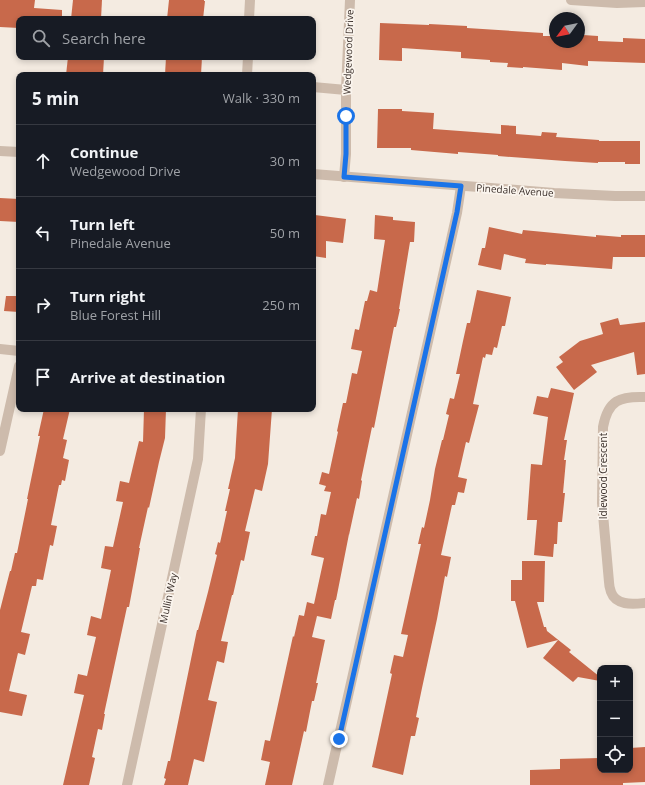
<!DOCTYPE html>
<html lang="en">
<head>
<meta charset="utf-8">
<style>
  :root { --surface:#171b24; --page:#20242c; --text:#f1f3f6; --muted:#9ea1a6; --line:#363941 }
  body { margin:0; font-family:"Open Sans",sans-serif; background:var(--page); color:var(--text) }
  .controls { position:absolute; right:12px; bottom:12px; display:grid; overflow:hidden; border-radius:8px; box-shadow:0 2px 6px #0003 }
  .controls button { width:36px; height:36px; display:grid; place-items:center; padding:0; border:0; border-bottom:1px solid var(--line); background:var(--surface); color:var(--text); font:20px sans-serif }
  .compass { position:absolute; left:549px; top:12px; width:36px; height:36px; border-radius:50%; background:var(--surface); box-shadow:0 2px 6px #0003; rotate:237deg }
  .stop { position:absolute; width:12px; height:12px; margin:-9px; border:3px solid #1a73e8; border-radius:50%; background:#fff }
  .stop.end { background:#1a73e8; border-color:#fff; box-shadow:0 1px 4px #0008 }
  .list { margin:0; padding:0; list-style:none }
  h2 { display:flex; justify-content:space-between; align-items:center; height:52px; margin:0; padding:0 16px; font-size:17px }
  h2 small { font-size:13px; font-weight:400; color:var(--muted) }
  .list li { display:grid; grid-template-columns:26px 1fr auto; gap:12px; align-items:center; box-sizing:border-box; height:72px; padding:0 16px; border-top:1px solid var(--line) }
  .list b { display:block; font-size:15px; white-space:nowrap }
  .list p { margin:0; font-size:13px; white-space:nowrap; color:var(--muted) }
  .list em { font-size:13px; font-style:normal; color:var(--muted) }
  .icon { flex:none; width:22px; height:22px; fill:none; stroke:currentColor; stroke-width:2; stroke-linecap:round; stroke-linejoin:round }
  .map { position:relative; flex:none; width:645px; height:785px; overflow:hidden }
  .search { position:absolute; background:var(--surface); box-shadow:0 2px 6px #0003; left:16px; top:16px; width:300px; height:44px; display:flex; align-items:center; gap:10px; box-sizing:border-box; padding:0 14px; border-radius:8px; color:var(--muted); font-size:15px }
  .panel { position:absolute; background:var(--surface); box-shadow:0 2px 6px #0003; left:16px; top:72px; width:300px; height:340px; border-radius:8px }
  .map>svg:first-child { display:block }
  .building { fill:#c8694b }
  .lines { fill:none; stroke-linecap:round; stroke-linejoin:round }
  .minor { stroke:#cdbbac; stroke-width:10 }
  .tertiary { stroke:#cdbbac; stroke-width:10 }
  .route { stroke:#1a73e8; stroke-width:5 }
  .labels { text-anchor:middle; stroke-width:3.5; stroke-linejoin:round; paint-order:stroke }
  .street-label { font-size:10px; fill:#3b302b; stroke:#fbf5ee }
</style>
</head>
<body>
<div class="map">
<svg width="645" height="785" viewBox="0 0 645 785">
  <rect width="100%" height="100%" fill="#f4ebe1"/>
  <g class="building">
    <polygon points="0,0 35,0 34,8 62,10 62,19 19,19 19,28 0,27"/>
    <polygon points="73,0 102,0 101,19 71,19"/>
    <polygon points="169,0 204,0 204,1 205,1 203,19 167,19"/>
    <polygon points="380,23 429,25 429,24 467,26 467,28 543,33 543,36 555,36 555,42 579,42 583,35 598,36 598,41 623,42 623,38 645,39 645,63 588,61 588,66 562,63 562,70 523,67 523,68 507,67 508,63 490,62 490,60 461,58 461,52 402,48 402,61 379,60"/>
    <polygon points="68,57 104,57 103,75 66,75"/>
    <polygon points="166,57 202,57 201,75 165,75"/>
    <polygon points="378,109 402,109 402,111 434,113 433,129 501,134 501,125 516,126 516,134 541,136 542,132 557,133 556,137 599,140 599,141 640,141 640,164 625,164 625,162 598,162 598,163 565,161 498,156 498,155 458,152 458,154 411,150 411,148 377,148"/>
    <polygon points="0,198 19,199 19,222 0,221"/>
    <polygon points="315,215 346,219 343,243 326,241 326,258 313,256 313,235"/>
    <polygon points="375,215 393,217 393,220 415,222 414,242 410,242 399,309 400,309 396,327 394,327 374,428 372,427 361,480 362,481 359,499 357,498 349,535 349,534 336,600 335,600 331,619 317,616 312,637 325,640 316,683 318,683 314,701 312,701 306,732 304,731 292,785 265,785 270,762 261,760 265,740 270,741 293,636 294,637 299,615 304,616 307,602 314,604 324,558 311,555 315,536 317,536 321,514 326,515 331,492 324,491 326,486 319,484 322,472 329,474 338,432 337,431 343,403 346,403 352,373 357,374 362,351 351,349 355,329 359,330 365,301 367,301 370,290 377,292 385,240 374,239"/>
    <polygon points="489,227 522,234 523,230 596,237 596,235 621,237 621,235 645,235 645,257 613,257 612,269 546,264 546,265 525,263 526,259 504,254 501,270 478,265 482,248 485,248"/>
    <polygon points="477,290 511,297 505,326 502,326 497,348 494,347 492,355 486,354 485,358 483,357 473,404 479,405 469,443 466,442 458,477 467,479 464,493 458,492 455,505 452,505 441,555 451,557 447,577 445,576 437,619 422,688 416,717 419,718 415,736 411,736 403,775 372,767 392,674 390,673 394,655 403,657 408,635 401,634 421,544 418,544 422,527 424,528 430,500 435,469 442,440 443,440 449,415 446,414 450,398 454,399 460,374 456,374 463,341 467,323 470,323"/>
    <polygon points="6,296 19,296 19,312 4,311"/>
    <polygon points="618,318 620,325 645,322 645,374 637,375 634,352 591,365 597,372 574,390 556,367 563,362 559,357 580,341 603,334 600,323"/>
    <polygon points="551,388 574,393 564,440 567,440 564,460 566,460 563,493 565,493 562,522 558,522 557,544 554,544 553,557 534,555 537,520 527,520 531,464 542,465 548,417 533,414 537,396 548,398"/>
    <polygon points="44,409 70,409 63,439 67,440 63,458 69,460 65,481 62,480 61,485 59,485 51,525 57,526 53,546 50,545 43,580 37,579 36,586 32,586 21,632 30,634 25,655 18,653 9,691 27,695 22,716 0,712 0,610 10,571 11,571 15,553 17,553 28,499 27,499 40,436 38,436"/>
    <polygon points="144,409 166,409 165,438 159,462 149,508 148,507 139,548 140,548 129,607 127,607 104,714 105,714 102,730 98,729 92,757 95,758 89,785 63,785 84,695 74,693 78,674 87,676 96,637 87,635 91,616 101,619 111,570 101,568 105,546 113,547 123,502 116,501 120,481 129,483 139,441 143,442"/>
    <polygon points="238,409 272,409 268,464 262,491 255,489 245,531 250,532 244,561 241,560 233,595 232,595 221,641 228,642 224,663 217,661 208,700 217,702 204,762 194,759 188,785 164,785 166,779 164,778 168,761 170,761 176,732 197,630 198,630 208,592 217,555 215,554 218,542 220,543 227,511 225,511 230,489 228,489 235,458"/>
    <polygon points="522,561 545,561 544,602 537,602 544,627 546,627 547,631 571,650 569,652 600,677 600,681 578,677 573,682 543,658 558,640 527,648 515,601 511,601 511,580 522,580"/>
    <polygon points="645,747 645,782 623,783 623,785 530,785 530,770 560,769 560,759 600,758 600,770 630,770 630,748"/>
  </g>
  <g class="lines">
    <g class="minor">
      <polyline points="571,0 617,3 645,2"/>
      <polyline points="249,19 250,0"/>
      <polyline points="247,75 248,57"/>
      <polyline points="313,87 346,90"/>
      <polyline points="344,177 346,154 346,90 350,0"/>
      <polyline points="0,349 19,351"/>
      <path d="M645,397C620,396 608,400 603,427L602,503L609,582C609,585 610,589 611,592C616,606 633,604 645,603"/>
      <polyline points="0,451 19,366"/>
      <polyline points="127,785 198,459 201,409"/>
      <polyline points="328,785 457,213 461,186"/>
    </g>
    <g class="tertiary">
      <polyline points="0,151 19,152"/>
      <polyline points="313,174 554,193 615,196 645,196"/>
    </g>
  </g>
  <g class="lines">
    <polyline class="route" points="339,739 457,212 461,186 344,177 346,154 346,116"/>
  </g>
  <g class="labels">
    <g class="street-label">
      <text transform="translate(348 52) rotate(-88)" y="4">Wedgewood Drive</text>
      <text transform="translate(515 190) rotate(4)" y="4">Pinedale Avenue</text>
      <text transform="translate(603 476) rotate(-90)" y="4">Idlewood Crescent</text>
      <text transform="translate(168 598) rotate(-78)" y="4">Mullin Way</text>
    </g>
  </g>
</svg>
<div class="controls">
<button>+</button>
<button>−</button>
<button><svg class="icon" aria-label="locate" viewBox="0 0 24 24"><circle cx="12" cy="12" r="6"/><path d="M12 2v4M12 18v4M2 12h4M18 12h4"/></svg></button>
</div>
<svg class="compass" viewBox="-18 -18 36 36"><path d="M0-13l5 13h-10z" fill="#e53935"/><path d="M0 13l5-13h-10z" fill="#9ea1a6"/></svg>
<div class="stop" style="left:346px;top:116px"></div>
<div class="stop end" style="left:339px;top:739px"></div>
<div class="search"><svg class="icon" aria-label="search" viewBox="0 0 24 24"><circle cx="10" cy="10" r="6"/><path d="M15 15l6 6"/></svg>Search here</div>
<section class="panel">
<h2>5 min<small>Walk · 330 m</small></h2>
<ul class="list">
<li><svg class="icon" aria-label="ahead" viewBox="0 0 24 24"><path d="M12 20V5M6 11l6-6 6 6"/></svg><div><b>Continue</b><p>Wedgewood Drive</p></div><em>30 m</em></li>
<li><svg class="icon" aria-label="left" viewBox="0 0 24 24"><path d="M17 20v-9H6M10 6l-5 5 5 5"/></svg><div><b>Turn left</b><p>Pinedale Avenue</p></div><em>50 m</em></li>
<li><svg class="icon" aria-label="right" viewBox="0 0 24 24"><path d="M7 20v-9h11M14 6l5 5-5 5"/></svg><div><b>Turn right</b><p>Blue Forest Hill</p></div><em>250 m</em></li>
<li><svg class="icon" aria-label="arrive" viewBox="0 0 24 24"><path d="M6 21V4h12l-3 4 3 4H6"/></svg><div><b>Arrive at destination</b></div></li>
</ul>
</section>
</div>
</body>
</html>
